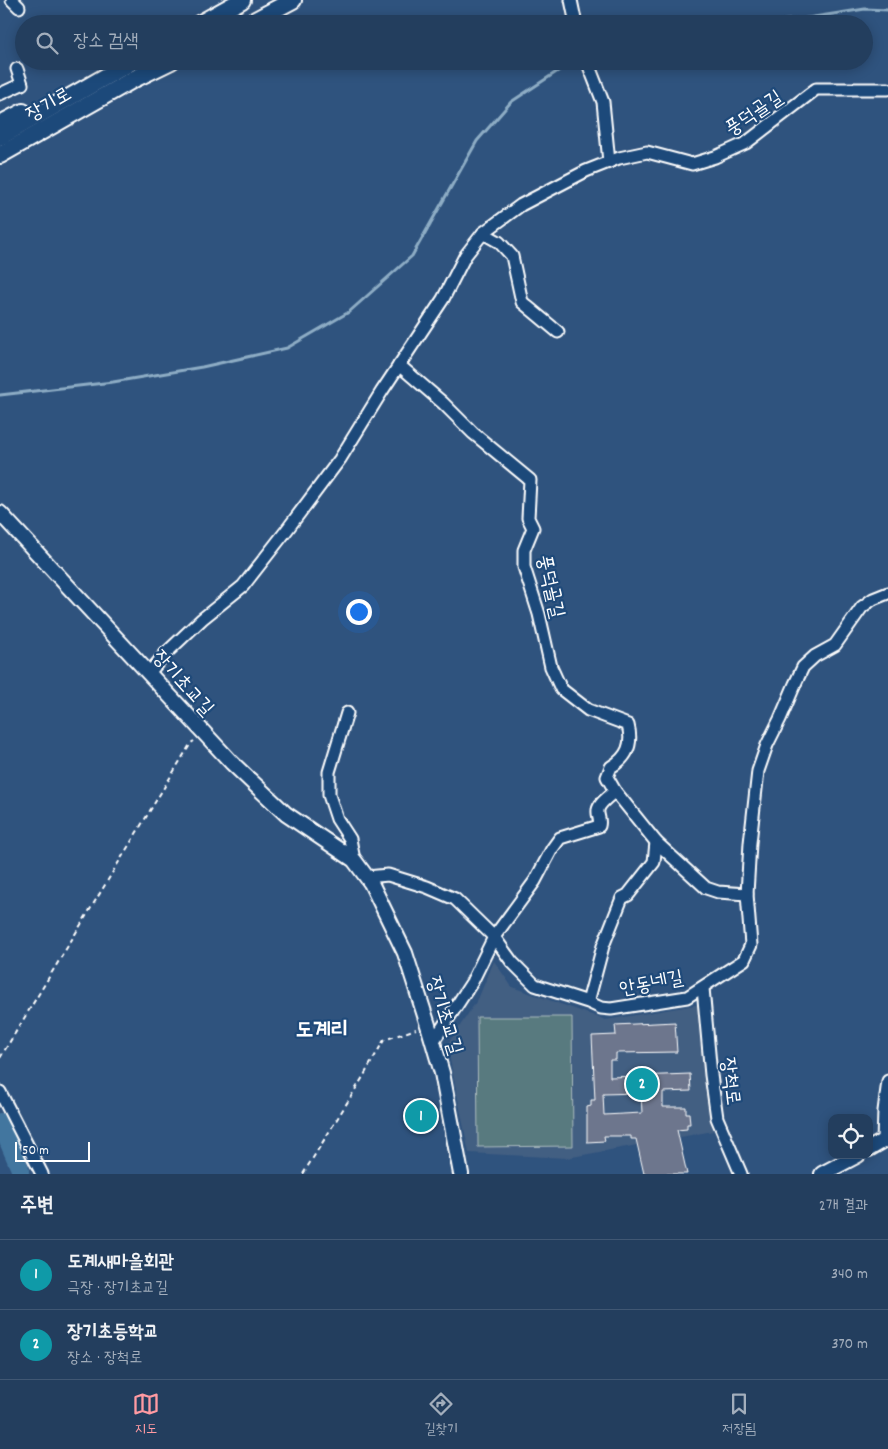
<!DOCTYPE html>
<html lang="ko">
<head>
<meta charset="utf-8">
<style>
  :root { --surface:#233e5e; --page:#2b4564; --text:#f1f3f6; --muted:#a3aebc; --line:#405773; --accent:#ff9aa2 }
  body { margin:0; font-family:Dekko,"Poor Story",sans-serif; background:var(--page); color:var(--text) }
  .controls { position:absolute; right:15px; bottom:15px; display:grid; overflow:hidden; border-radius:10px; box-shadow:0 2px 12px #0003 }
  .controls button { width:45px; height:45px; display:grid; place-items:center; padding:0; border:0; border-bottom:1px solid var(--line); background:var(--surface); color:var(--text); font:25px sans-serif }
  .scale { position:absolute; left:15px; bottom:12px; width:75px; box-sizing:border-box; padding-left:5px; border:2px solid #fff; border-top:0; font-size:14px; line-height:18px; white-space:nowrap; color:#fff; -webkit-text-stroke:4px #1f4a7a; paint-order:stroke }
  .you { position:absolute; left:358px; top:611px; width:18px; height:18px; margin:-12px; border:4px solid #fff; border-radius:50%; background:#1a73e8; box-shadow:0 0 0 8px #1a73e833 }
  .badge { display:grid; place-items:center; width:32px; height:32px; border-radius:50%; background:var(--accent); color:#fff; font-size:16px; font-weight:700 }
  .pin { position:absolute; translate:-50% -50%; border:2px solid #fff; box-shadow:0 1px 5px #0006 }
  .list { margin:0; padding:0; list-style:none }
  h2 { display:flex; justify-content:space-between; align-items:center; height:65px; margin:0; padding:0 20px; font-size:21px }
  h2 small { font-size:16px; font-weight:400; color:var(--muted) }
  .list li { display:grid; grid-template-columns:32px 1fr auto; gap:15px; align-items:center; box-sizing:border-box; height:70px; padding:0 20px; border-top:1px solid var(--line) }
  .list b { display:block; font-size:19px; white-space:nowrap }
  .list p { margin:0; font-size:16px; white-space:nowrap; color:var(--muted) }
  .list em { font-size:16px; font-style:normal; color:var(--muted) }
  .icon { flex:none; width:28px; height:28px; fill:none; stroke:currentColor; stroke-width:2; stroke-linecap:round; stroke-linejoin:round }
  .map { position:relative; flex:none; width:888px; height:1174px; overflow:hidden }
  .search { position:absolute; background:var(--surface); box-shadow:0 2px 12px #0003; left:15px; right:15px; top:15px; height:55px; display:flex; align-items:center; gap:12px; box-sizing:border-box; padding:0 18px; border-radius:28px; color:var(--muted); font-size:19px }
  .sheet { height:205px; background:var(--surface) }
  nav { display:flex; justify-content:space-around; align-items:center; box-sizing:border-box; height:70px; border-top:1px solid var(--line); background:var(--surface); font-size:14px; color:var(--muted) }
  nav a { display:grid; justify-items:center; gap:2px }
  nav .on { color:var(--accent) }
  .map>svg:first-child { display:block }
  .built { fill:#425e82 }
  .green { fill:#597a7f; stroke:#acbcbf }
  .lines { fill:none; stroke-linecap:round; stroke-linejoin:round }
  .stream { stroke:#8eadc5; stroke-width:3 }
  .river { stroke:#42769f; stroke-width:18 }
  .building { fill:#6d768d; stroke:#fff; fill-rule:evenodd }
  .minor-casing { stroke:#fff; stroke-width:15 }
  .major-casing { stroke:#fff; stroke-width:18 }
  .highway-casing { stroke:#fff; stroke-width:20 }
  .path { stroke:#fff; stroke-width:2; stroke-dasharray:5 4; stroke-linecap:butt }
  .minor { stroke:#1f4a7a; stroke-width:11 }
  .major { stroke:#1f4a7a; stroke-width:14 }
  .highway { stroke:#1f4a7a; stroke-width:16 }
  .labels { text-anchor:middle; stroke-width:4.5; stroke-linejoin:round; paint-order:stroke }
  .street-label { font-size:20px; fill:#fff; stroke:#1f4a7a }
  .quarter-label { font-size:22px; font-weight:bold; fill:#fff; stroke:#1f4a7a }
</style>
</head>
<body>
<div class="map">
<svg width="888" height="1174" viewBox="0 0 888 1174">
  <rect width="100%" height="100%" fill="#2f537e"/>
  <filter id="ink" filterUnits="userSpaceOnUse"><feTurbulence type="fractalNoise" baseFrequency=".02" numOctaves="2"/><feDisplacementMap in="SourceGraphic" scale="10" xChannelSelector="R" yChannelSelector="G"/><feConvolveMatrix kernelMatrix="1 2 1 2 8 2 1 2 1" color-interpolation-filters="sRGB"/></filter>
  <g filter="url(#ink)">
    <polygon class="built" points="494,961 512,987 606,1020 701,1004 713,1131 567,1158 469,1153 447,1045 478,999"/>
    <polygon class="green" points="477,1017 572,1017 573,1146 478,1147"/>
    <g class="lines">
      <g class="stream">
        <polyline points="742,24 801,19 865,9 888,10"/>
        <polyline points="0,395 113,382 202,367 287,348 349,312 412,256 477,141 511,102 561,69 581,61"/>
      </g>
      <polyline class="river" points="0,1122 20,1169 20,1174"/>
    </g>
    <path class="building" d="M675,1022L677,1052L616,1053V1060H610V1077L690,1074L691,1091L663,1092V1107H686V1113H689L690,1124H687V1129L677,1130L687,1174H644L636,1139H631V1136H604L605,1141L587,1142V1107L591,1106V1100H595L592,1036L616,1035L615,1025ZM641,1093L642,1113L604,1115L603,1094Z"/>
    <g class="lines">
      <defs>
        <g id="minor">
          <polyline points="12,0 19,7"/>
          <polyline points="571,0 576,24"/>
          <polyline points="587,61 603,102 609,162"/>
          <polyline points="0,94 22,84 17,69"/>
          <polyline points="483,233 499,242 512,256 522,302 558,332"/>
          <path d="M399,365L443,403L473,433L530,480L528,518L533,528L524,550V567L539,614L551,667L561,689L588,710L628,725C633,744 628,757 611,767L607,777L615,791"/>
          <polyline points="149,673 165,654 202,619 243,586 286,531 340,459 382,391 443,299 465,256 483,233 521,205 586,171 619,158 647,152 692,164 715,157 746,143 816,89 888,89"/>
          <polyline points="347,713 329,772 329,795 337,819 350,839 354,860"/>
          <path d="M367,877L388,875L427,887L455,899L494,937L535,881L552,849L560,838L599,826C601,819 597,816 598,810C599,803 610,796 615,791L656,842"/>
          <polyline points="747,894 750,843 758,771 767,745 780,719 795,684 803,667 815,656 835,645 862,607 873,599 888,593"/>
          <polyline points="703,988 711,1075 717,1118 741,1174"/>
          <polyline points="433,1042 472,982 494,937 512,962 535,985 588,1002 601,1008 611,1009 687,997 744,960 751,945 747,894 718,892 706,888 656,842 654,862 628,895 622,898 603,946 588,1002"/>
          <polyline points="0,1092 42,1174"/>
          <polyline points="883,1141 884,1111 888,1081"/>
        </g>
        <g id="major">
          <polyline points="0,513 232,763 286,814 354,860 371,883 405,953 428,1025 442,1073 461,1174"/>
          <polyline points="869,1149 888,1138"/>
          <polyline points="822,1174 858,1155"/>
        </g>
        <g id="highway">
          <polyline points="199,24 242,0"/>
          <polyline points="248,24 293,0"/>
          <polyline points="0,124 23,112"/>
          <polyline points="0,137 133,61"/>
          <polyline points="0,155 132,80 171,61"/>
        </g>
      </defs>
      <use href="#minor" class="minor-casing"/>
      <use href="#major" class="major-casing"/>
      <use href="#highway" class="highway-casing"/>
      <g class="path">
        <polyline points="0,1058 191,743 194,741"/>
        <polyline points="303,1174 363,1077 384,1040 416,1029"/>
      </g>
      <use href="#minor" class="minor"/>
      <use href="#major" class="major"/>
      <use href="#highway" class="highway"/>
    </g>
  </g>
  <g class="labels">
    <g class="street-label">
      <text transform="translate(48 103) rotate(-30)" y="7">장기로</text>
      <text transform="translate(753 112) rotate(-34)" y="7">풍덕골길</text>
      <text transform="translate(552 586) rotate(77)" y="7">풍덕골길</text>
      <text transform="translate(184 682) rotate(48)" y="7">장기초교길</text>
      <text transform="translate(651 982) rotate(-11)" y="7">안동네길</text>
      <text transform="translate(446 1015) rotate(73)" y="7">장기초교길</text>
      <text transform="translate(732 1081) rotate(83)" y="7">장척로</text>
    </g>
    <g class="quarter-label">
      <text x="322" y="1036">도계리</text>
    </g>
  </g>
</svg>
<div class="controls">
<button><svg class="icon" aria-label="locate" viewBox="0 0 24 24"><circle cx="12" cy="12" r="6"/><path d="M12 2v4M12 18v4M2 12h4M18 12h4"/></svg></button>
</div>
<div class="scale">50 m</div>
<div class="you"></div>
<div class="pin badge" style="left:421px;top:1116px;background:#0f9aa8">1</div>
<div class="pin badge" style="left:642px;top:1084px;background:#0f9aa8">2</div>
<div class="search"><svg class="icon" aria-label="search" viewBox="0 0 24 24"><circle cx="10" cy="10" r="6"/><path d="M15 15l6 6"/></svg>장소 검색</div>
</div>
<section class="sheet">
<h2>주변<small>2개 결과</small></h2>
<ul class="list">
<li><span class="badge" style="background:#0f9aa8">1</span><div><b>도계새마을회관</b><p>극장 · 장기초교길</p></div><em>340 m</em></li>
<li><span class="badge" style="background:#0f9aa8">2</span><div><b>장기초등학교</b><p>장소 · 장척로</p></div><em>370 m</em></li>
</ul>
</section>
<nav>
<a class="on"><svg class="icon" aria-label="map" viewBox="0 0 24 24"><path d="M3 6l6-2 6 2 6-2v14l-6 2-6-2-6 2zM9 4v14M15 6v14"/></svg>지도</a>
<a><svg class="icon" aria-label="directions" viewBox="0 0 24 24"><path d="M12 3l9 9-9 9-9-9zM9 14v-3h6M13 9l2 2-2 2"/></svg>길찾기</a>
<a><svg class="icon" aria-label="saved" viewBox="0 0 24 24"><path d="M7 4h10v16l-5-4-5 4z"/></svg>저장됨</a>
</nav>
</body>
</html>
